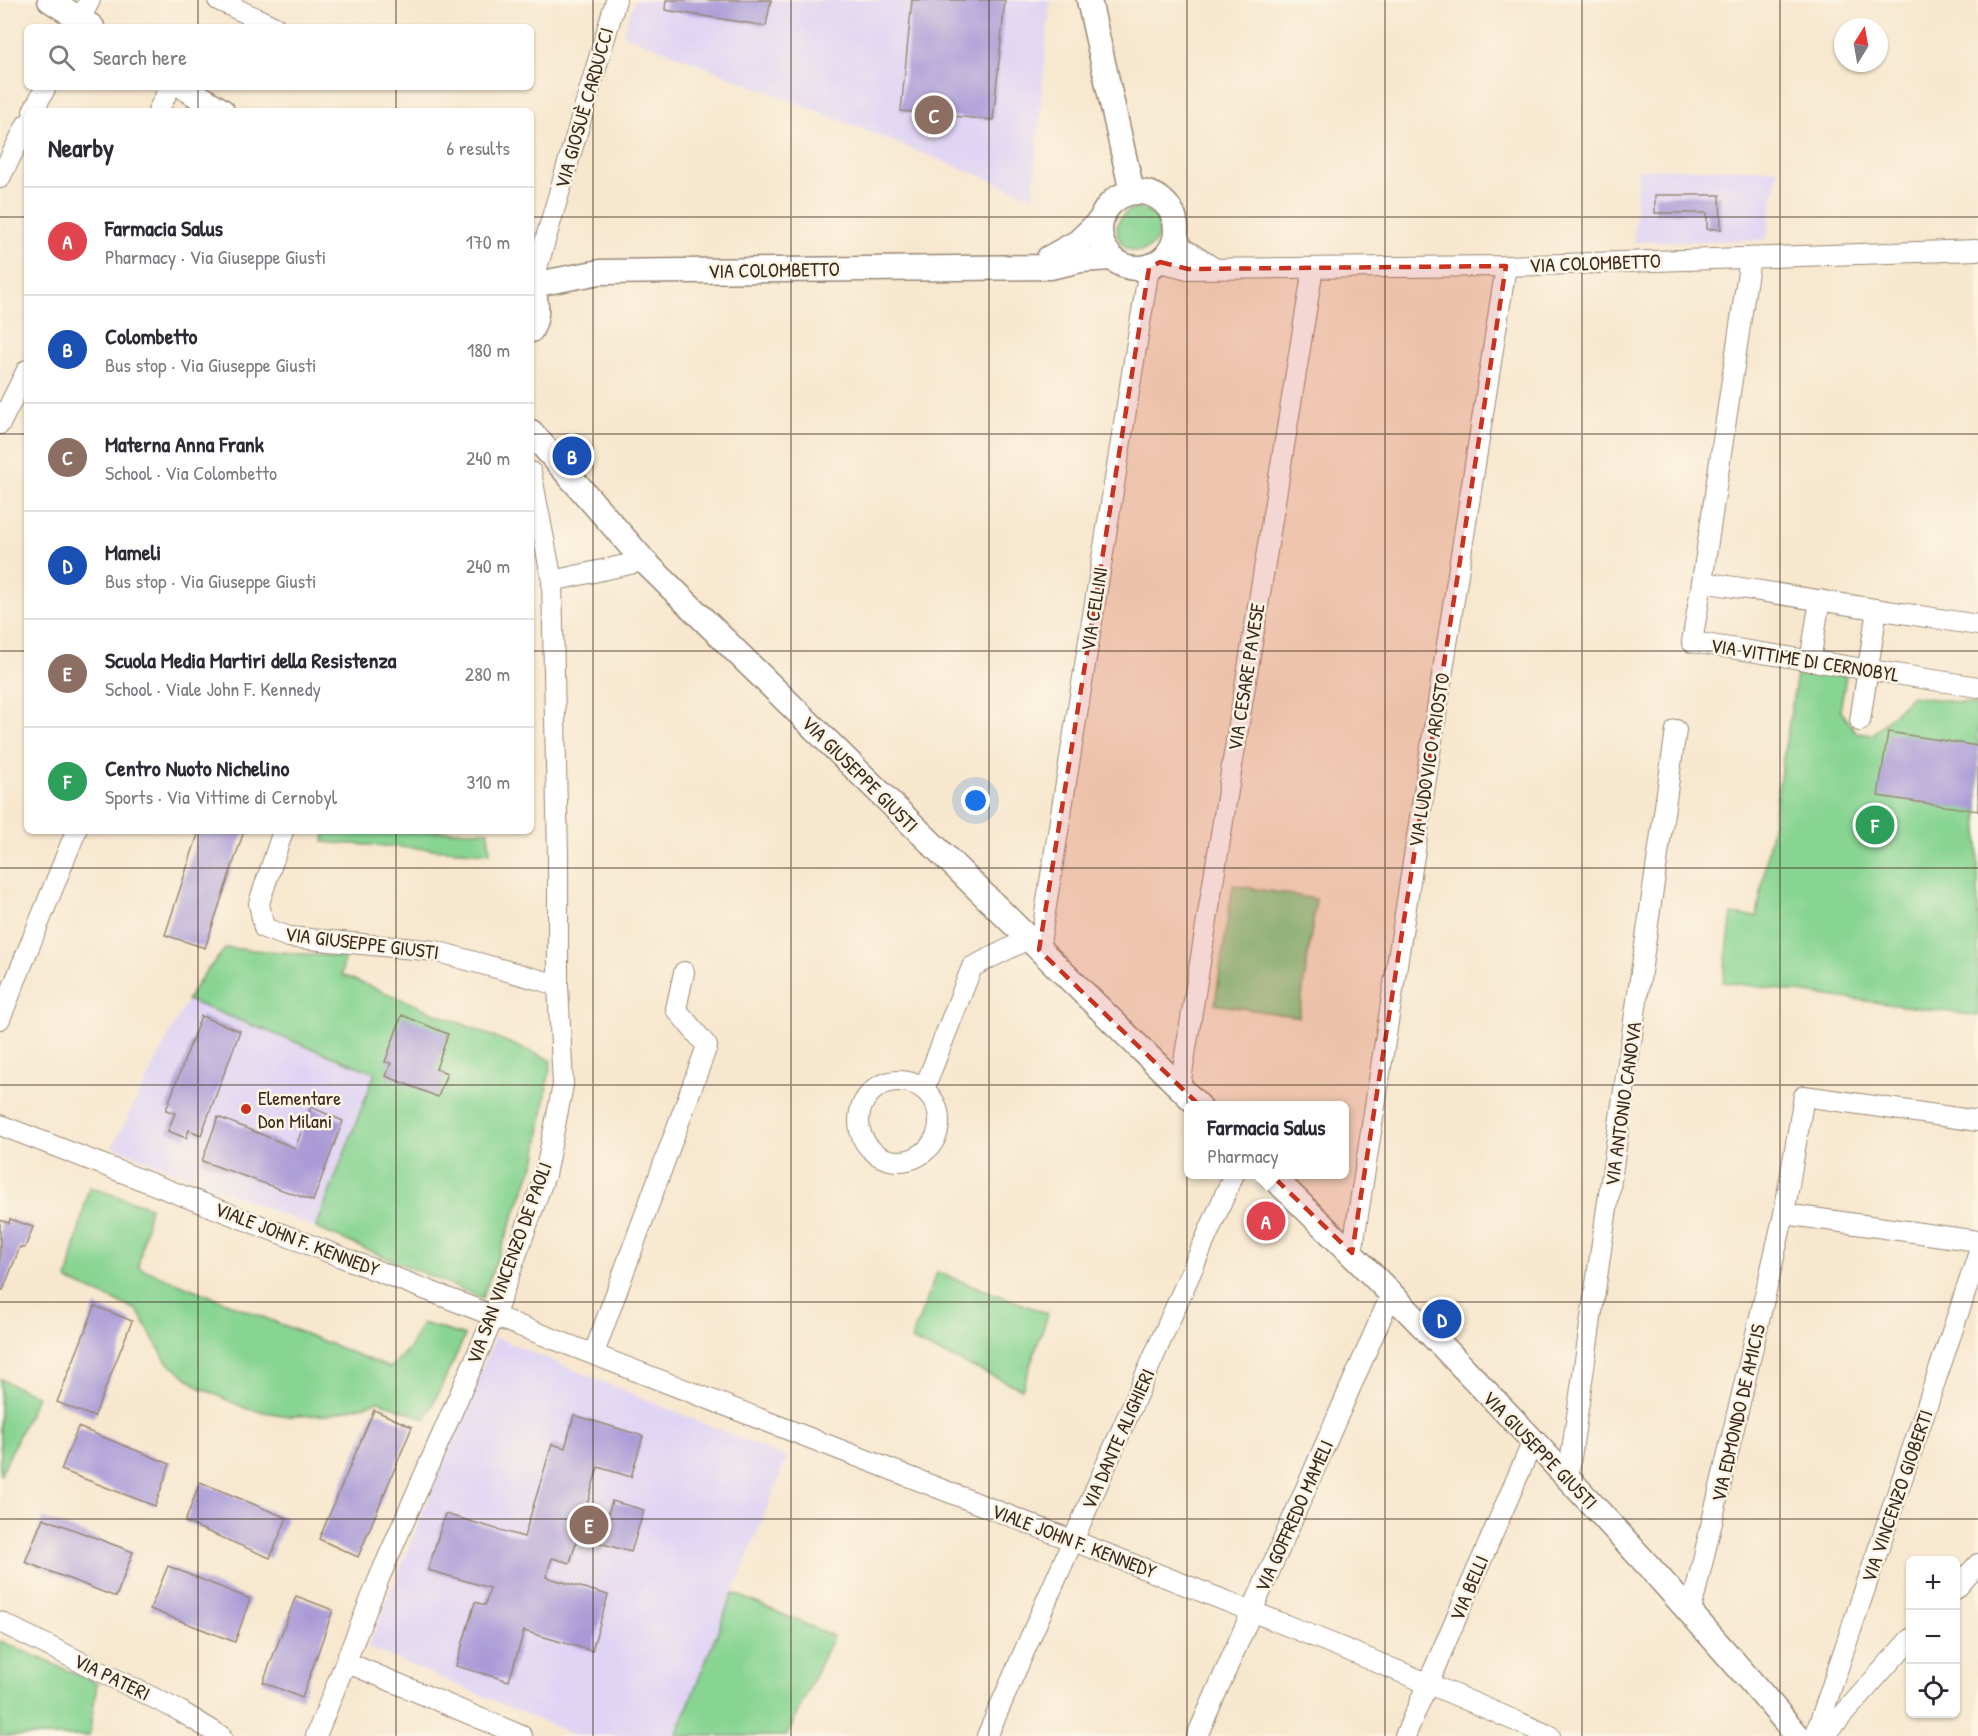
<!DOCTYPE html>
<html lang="en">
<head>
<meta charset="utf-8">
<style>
  :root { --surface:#fff; --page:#f2f2f3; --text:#2b2b33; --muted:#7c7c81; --line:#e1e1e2; --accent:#c8321e }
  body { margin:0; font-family:"Patrick Hand",sans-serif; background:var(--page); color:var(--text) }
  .controls { position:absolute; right:18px; bottom:18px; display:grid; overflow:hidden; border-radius:9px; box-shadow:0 2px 4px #0004 }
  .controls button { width:54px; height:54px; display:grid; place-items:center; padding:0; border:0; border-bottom:2px solid var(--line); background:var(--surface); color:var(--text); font:30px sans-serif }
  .compass { position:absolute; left:1834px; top:18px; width:54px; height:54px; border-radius:50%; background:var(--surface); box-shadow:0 2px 4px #0004; rotate:11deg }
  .you { position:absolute; left:976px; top:801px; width:21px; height:21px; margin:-15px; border:4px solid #fff; border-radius:50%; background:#1a73e8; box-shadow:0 0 0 9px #1a73e833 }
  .badge { display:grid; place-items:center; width:39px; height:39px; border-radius:50%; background:var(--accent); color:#fff; font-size:20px; font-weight:700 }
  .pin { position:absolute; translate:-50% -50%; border:3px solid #fff; box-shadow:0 2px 6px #0006 }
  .popup { position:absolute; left:1184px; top:1101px; width:165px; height:78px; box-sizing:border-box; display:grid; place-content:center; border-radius:9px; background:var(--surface); filter:drop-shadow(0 2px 4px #0005); font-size:20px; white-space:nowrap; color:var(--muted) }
  .popup b { font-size:22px; color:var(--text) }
  .popup::after { content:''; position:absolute; left:50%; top:100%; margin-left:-12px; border:12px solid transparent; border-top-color:var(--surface) }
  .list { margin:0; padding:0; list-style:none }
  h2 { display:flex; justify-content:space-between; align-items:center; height:78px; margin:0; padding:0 24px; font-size:26px }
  h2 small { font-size:20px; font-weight:400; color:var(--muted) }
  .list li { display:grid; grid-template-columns:39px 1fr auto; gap:18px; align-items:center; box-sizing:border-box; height:108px; padding:0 24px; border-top:2px solid var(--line) }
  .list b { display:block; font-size:22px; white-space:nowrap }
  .list p { margin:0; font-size:20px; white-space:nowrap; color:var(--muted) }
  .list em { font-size:20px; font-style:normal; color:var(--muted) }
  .icon { flex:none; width:33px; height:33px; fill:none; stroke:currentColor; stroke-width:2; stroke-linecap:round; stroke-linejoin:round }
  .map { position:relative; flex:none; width:1978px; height:1736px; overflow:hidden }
  .search { position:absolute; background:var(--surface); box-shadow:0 2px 4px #0004; left:24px; top:24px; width:510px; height:66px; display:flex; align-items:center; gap:15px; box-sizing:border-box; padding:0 21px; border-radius:9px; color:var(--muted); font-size:22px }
  .panel { position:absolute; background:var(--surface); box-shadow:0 2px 4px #0004; left:24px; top:108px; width:510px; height:726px; border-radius:9px }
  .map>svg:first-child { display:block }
  .built { fill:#e0d4f4 }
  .green { fill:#88d493; stroke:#627f58; stroke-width:1.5 }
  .building { fill:#a99ad7 }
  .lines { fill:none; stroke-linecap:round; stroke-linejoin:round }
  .minor-casing { stroke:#998876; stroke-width:22 }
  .tertiary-casing { stroke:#998876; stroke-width:27 }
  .minor { stroke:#fff; stroke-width:20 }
  .tertiary { stroke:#fff; stroke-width:24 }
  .marked { fill:#c8321e; fill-opacity:0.2; stroke:#c8321e; stroke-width:4.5; stroke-dasharray:12 8; stroke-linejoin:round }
  .grid { fill:none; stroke:#3b2a1e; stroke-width:1.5; stroke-opacity:0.55 }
  .poi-dot { fill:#c8321e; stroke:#fcf5e5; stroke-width:2 }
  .labels { text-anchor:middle; stroke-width:5; stroke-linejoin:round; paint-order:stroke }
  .street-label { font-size:20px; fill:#3b2a1e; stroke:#fcf5e5 }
  .poi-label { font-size:20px; fill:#3b2a1e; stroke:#fcf5e5; text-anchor:start }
</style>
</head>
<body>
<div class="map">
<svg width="1978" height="1736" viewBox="0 0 1978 1736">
  <rect width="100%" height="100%" fill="#fcf5e5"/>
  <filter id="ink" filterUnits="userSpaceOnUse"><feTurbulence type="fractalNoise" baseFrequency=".0167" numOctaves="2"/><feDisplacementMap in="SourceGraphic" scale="12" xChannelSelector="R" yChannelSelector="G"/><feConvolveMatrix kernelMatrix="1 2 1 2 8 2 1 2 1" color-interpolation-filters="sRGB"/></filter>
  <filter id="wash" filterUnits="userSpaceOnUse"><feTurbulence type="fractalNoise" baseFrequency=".008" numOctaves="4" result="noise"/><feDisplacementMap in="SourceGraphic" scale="24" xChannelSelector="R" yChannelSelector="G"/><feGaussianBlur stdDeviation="1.35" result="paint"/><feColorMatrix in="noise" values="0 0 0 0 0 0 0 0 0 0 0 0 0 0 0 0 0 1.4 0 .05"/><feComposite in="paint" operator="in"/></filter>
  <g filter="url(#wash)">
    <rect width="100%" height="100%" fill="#f7e7ce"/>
    <g class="built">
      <polygon points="635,0 1050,0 1033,197 623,34"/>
      <polygon points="1638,169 1778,169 1766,240 1634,242"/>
      <polygon points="187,1000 375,1073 316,1228 113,1146"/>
      <polygon points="495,1337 787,1458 676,1736 577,1736 368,1647"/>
    </g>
    <g class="green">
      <circle cx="1138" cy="230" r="21"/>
      <polygon points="1798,668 1846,676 1840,710 1857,733 1872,735 1912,696 1978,705 1978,1016 1723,982 1732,914 1757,917"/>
      <polygon points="326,831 488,831 490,853 323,842"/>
      <polygon points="1233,885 1316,899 1299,1017 1215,1004"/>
      <polygon points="226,948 344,957 342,975 551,1060 536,1159 482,1298 316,1228 375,1073 187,1000 204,974"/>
      <polygon points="89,1187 150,1207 138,1267 390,1368 410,1347 422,1323 465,1336 426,1419 379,1401 328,1415 288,1416 247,1409 199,1387 166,1361 137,1310 67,1280"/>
      <polygon points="937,1272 1048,1314 1022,1389 911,1340"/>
      <polygon points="0,1379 37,1396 0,1476"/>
      <polygon points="733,1593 833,1636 787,1736 676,1736"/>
      <polygon points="0,1641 97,1683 89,1736 0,1736"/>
    </g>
    <g id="blocks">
      <g class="building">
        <polygon points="666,0 771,0 766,26 665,10"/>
        <polygon points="912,0 1005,0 993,120 901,111"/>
        <polygon points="1655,195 1720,195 1721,229 1707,229 1707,213 1655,213"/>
        <polygon points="1888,732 1978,746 1978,811 1878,796"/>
        <polygon points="199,831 244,831 205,948 165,935"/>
        <polygon points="402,1015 448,1034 436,1069 447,1073 438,1097 386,1076 391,1063 385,1062"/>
        <polygon points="201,1016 240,1031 201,1135 189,1130 186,1138 168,1131 175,1113 166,1110"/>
        <polygon points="311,1107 343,1121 313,1201 202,1161 218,1117 295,1148"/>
        <polygon points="10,1219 33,1227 25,1248 20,1247 3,1290 0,1288 0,1220 9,1223"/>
        <polygon points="95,1306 132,1321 94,1417 57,1402"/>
        <polygon points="374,1410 412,1427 358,1557 319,1539"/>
        <polygon points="574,1415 643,1436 631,1477 598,1467 570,1563 552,1558 546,1577 608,1595 592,1651 524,1631 509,1681 456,1666 475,1602 485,1605 490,1588 428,1570 445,1514 524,1537 552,1444 565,1448"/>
        <polygon points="78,1427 170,1464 155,1506 61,1470"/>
        <polygon points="200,1482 287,1518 270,1558 185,1522"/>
        <polygon points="612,1501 644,1510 631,1552 600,1543"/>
        <polygon points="43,1518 133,1552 116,1597 25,1562"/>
        <polygon points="168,1566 250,1599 235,1642 150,1609"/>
        <polygon points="296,1596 333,1610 302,1698 263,1682"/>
      </g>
    </g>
  </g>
  <g filter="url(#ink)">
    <use href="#blocks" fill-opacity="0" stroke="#998876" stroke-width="1.5"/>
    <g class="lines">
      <defs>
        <g id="minor">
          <polyline points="218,0 275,27"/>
          <polyline points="76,27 90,0"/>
          <polyline points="33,111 46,87"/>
          <polyline points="158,111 170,87"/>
          <polyline points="0,178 27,124"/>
          <polyline points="1177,233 1182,247 1214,268"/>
          <polyline points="1160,262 1188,269 1506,266 1977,250"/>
          <polyline points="532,285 616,0"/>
          <polyline points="0,424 27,370"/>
          <polyline points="552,581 644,561"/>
          <polyline points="1702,582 1750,258"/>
          <polyline points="1978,625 1702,582 1692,642 1978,687"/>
          <polyline points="1810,661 1820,600"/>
          <polyline points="1860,721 1877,609"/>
          <polyline points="283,831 259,903 264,928 289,937 435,951 558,985"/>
          <polyline points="1039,950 1149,268"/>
          <polyline points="0,1019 76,831"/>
          <circle cx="899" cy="1121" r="40"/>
          <polyline points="1180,1086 1313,268"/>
          <polyline points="924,1089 972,967 1028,939"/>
          <path d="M0,1125C295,1237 589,1351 882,1466C1106,1554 1330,1639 1550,1736"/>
          <polyline points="1784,1214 1978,1241"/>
          <polyline points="1352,1253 1506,266"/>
          <polyline points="594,1353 707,1046 676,1009 684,972"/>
          <polyline points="1568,1478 1676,730"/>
          <polyline points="1956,1589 1978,1564"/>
          <polyline points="1691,1611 1784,1214 1804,1096 1978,1121"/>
          <polyline points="0,1622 180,1711 221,1736"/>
          <polyline points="346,1662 522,1736"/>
          <polyline points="316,1736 380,1576 495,1314 545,1175 563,1085 558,985 558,854 552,581 531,472"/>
          <polyline points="987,1736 1234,1174"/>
          <polyline points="1197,1736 1391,1295"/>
          <polyline points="1405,1736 1533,1441"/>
          <polyline points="1815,1736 1978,1255"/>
          <polyline points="1824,1736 1910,1639"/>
        </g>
        <g id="tertiary">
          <polyline points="50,0 92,27"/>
          <polyline points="1089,0 1132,192"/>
          <polyline points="184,87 222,111"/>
          <circle cx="1138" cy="230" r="38"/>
          <polyline points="1049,258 1078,242 1101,220"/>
          <path d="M531,285C537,301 539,315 531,330"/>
          <polyline points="532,285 600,272 1050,267 1081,260 1111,258"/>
          <polyline points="531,432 644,561 1199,1106"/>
          <path d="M1270,1174C1455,1353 1631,1541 1798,1736"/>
        </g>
      </defs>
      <use href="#minor" class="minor-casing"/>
      <use href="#tertiary" class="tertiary-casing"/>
      <use href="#minor" class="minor"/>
      <use href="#tertiary" class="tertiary"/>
    </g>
  </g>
  <path class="marked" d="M1160,262L1188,269L1506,266L1352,1253L1039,950L1149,268Z"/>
  <path class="grid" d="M198,0V27M396,0V27M593,0V1736M791,0V1736M989,0V1736M1187,0V1736M1385,0V1736M1582,0V1736M1780,0V1736M198,87V111M396,87V111M0,217H27M531,217H1978M0,434H27M531,434H1978M0,651H27M531,651H1978M198,831V1736M396,831V1736M0,868H1978M0,1085H1978M0,1302H1978M0,1519H1978"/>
  <circle class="poi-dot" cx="246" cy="1109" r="6"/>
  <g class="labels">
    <g class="street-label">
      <text transform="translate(584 108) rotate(-74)" y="7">VIA GIOSUÈ CARDUCCI</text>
      <text transform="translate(1595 263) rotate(-2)" y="7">VIA COLOMBETTO</text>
      <text transform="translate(774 270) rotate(-1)" y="7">VIA COLOMBETTO</text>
      <text transform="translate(1094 609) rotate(-81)" y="7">VIA CELLINI</text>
      <text transform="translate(1805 660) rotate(9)" y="7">VIA VITTIME DI CERNOBYL</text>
      <text transform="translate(1246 677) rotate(-81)" y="7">VIA CESARE PAVESE</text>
      <text transform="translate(1429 760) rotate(-81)" y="7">VIA LUDOVICO ARIOSTO</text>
      <text transform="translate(860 774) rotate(45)" y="7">VIA GIUSEPPE GIUSTI</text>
      <text transform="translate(362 943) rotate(7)" y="7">VIA GIUSEPPE GIUSTI</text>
      <text transform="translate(1623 1104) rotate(-82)" y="7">VIA ANTONIO CANOVA</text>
      <text transform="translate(297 1239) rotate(21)" y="7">VIALE JOHN F. KENNEDY</text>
      <text transform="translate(509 1263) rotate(-70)" y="7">VIA SAN VINCENZO DE PAOLI</text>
      <text transform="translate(1738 1413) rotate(-77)" y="7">VIA EDMONDO DE AMICIS</text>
      <text transform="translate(1118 1439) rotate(-66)" y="7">VIA DANTE ALIGHIERI</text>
      <text transform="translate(1540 1450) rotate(46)" y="7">VIA GIUSEPPE GIUSTI</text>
      <text transform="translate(1897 1496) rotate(-71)" y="7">VIA VINCENZO GIOBERTI</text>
      <text transform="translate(1294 1516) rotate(-66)" y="7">VIA GOFFREDO MAMELI</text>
      <text transform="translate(1074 1541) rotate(21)" y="7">VIALE JOHN F. KENNEDY</text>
      <text transform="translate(1469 1588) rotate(-67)" y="7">VIA BELLI</text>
      <text transform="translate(112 1677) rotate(26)" y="7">VIA PATERI</text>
    </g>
    <g class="poi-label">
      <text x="258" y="1105">Elementare<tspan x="258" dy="23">Don Milani</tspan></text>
    </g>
  </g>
</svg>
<div class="controls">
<button>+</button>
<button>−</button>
<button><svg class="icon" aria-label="locate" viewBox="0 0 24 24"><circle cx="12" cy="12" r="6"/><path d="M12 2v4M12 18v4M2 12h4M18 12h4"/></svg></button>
</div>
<svg class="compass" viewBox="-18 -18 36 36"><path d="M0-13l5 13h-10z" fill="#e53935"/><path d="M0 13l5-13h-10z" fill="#7c7c81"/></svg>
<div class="you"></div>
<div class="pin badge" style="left:1266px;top:1221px;background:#e0444e">A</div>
<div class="popup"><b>Farmacia Salus</b>Pharmacy</div>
<div class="pin badge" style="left:572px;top:456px;background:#1a4fb4">B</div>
<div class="pin badge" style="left:934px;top:115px;background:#8d6e63">C</div>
<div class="pin badge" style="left:1442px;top:1319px;background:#1a4fb4">D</div>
<div class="pin badge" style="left:589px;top:1525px;background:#8d6e63">E</div>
<div class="pin badge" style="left:1875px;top:825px;background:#2e9e5b">F</div>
<div class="search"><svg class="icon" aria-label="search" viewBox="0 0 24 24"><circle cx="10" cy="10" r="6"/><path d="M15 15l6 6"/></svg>Search here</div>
<section class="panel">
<h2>Nearby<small>6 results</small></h2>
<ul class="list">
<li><span class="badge" style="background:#e0444e">A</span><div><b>Farmacia Salus</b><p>Pharmacy · Via Giuseppe Giusti</p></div><em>170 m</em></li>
<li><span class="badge" style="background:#1a4fb4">B</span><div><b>Colombetto</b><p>Bus stop · Via Giuseppe Giusti</p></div><em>180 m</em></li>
<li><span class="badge" style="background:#8d6e63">C</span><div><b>Materna Anna Frank</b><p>School · Via Colombetto</p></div><em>240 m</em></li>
<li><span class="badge" style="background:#1a4fb4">D</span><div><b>Mameli</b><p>Bus stop · Via Giuseppe Giusti</p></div><em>240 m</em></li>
<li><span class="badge" style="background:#8d6e63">E</span><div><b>Scuola Media Martiri della Resistenza</b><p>School · Viale John F. Kennedy</p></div><em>280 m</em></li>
<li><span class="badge" style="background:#2e9e5b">F</span><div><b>Centro Nuoto Nichelino</b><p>Sports · Via Vittime di Cernobyl</p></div><em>310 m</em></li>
</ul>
</section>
</div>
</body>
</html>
